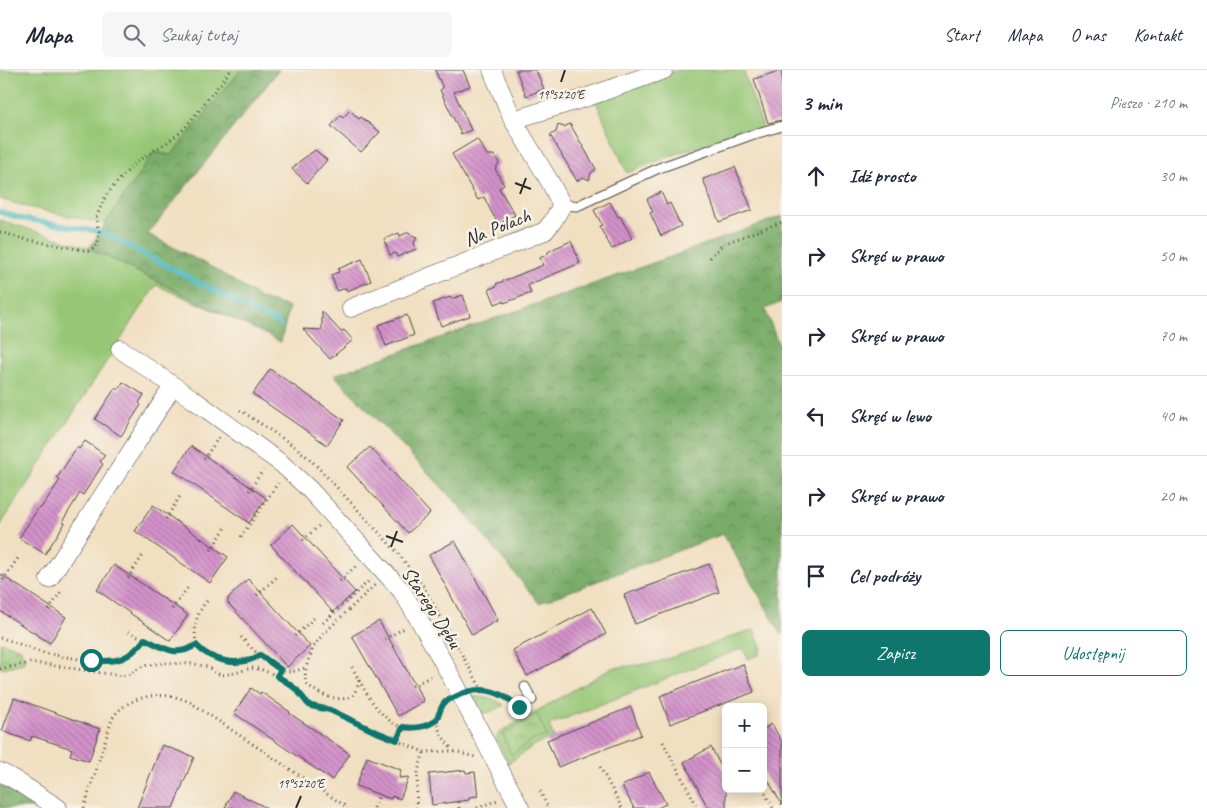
<!DOCTYPE html>
<html lang="pl">
<head>
<meta charset="utf-8">
<style>
  :root { --surface:#fff; --page:#f6f6f7; --text:#1f2937; --muted:#747a83; --line:#e0e1e3; --accent:#0f766e }
  body { margin:0; font-family:Caveat,sans-serif; background:var(--page); color:var(--text) }
  .controls { position:absolute; right:15px; bottom:15px; display:grid; overflow:hidden; border-radius:8px; box-shadow:0 2px 12px #0003 }
  .controls button { width:45px; height:45px; display:grid; place-items:center; padding:0; border:0; border-bottom:1px solid var(--line); background:var(--surface); color:var(--text); font:25px sans-serif }
  .stop { position:absolute; width:15px; height:15px; margin:-11px; border:4px solid #0f766e; border-radius:50%; background:#fff }
  .stop.end { background:#0f766e; border-color:#fff; box-shadow:0 1px 5px #0008 }
  .list { margin:0; padding:0; list-style:none }
  h2 { display:flex; justify-content:space-between; align-items:center; height:65px; margin:0; padding:0 20px; font-size:21px }
  h2 small { font-size:16px; font-weight:400; color:var(--muted) }
  .list li { display:grid; grid-template-columns:32px 1fr auto; gap:15px; align-items:center; box-sizing:border-box; height:80px; padding:0 20px; border-top:1px solid var(--line) }
  .list b { display:block; font-size:19px; white-space:nowrap }
  .list em { font-size:16px; font-style:normal; color:var(--muted) }
  .actions { display:flex; gap:10px; padding:15px 20px }
  .actions a { flex:1; padding:11px 0; border:1px solid var(--accent); border-radius:8px; text-align:center; font-size:18px; color:var(--accent) }
  .actions .main { background:var(--accent); color:#fff }
  .icon { flex:none; width:28px; height:28px; fill:none; stroke:currentColor; stroke-width:2; stroke-linecap:round; stroke-linejoin:round }
  .map { position:relative; flex:none; width:782px; height:738px; overflow:hidden }
  header { display:flex; align-items:center; gap:30px; box-sizing:border-box; height:70px; padding:0 25px; background:var(--surface); border-bottom:1px solid var(--line) }
  header strong { font-size:24px }
  nav { display:flex; gap:28px; margin-inline-start:auto; font-size:18px }
  .search { width:350px; height:45px; background:var(--page); display:flex; align-items:center; gap:12px; box-sizing:border-box; padding:0 18px; border-radius:8px; color:var(--muted); font-size:19px }
  main { display:flex }
  aside { flex:1; background:var(--surface) }
  .map>svg:first-child { display:block }
  .grass { fill:#97c776; stroke:#617950 }
  .forest { fill:url(#forest-crowns); stroke:#526c49 }
  .park { fill:url(#park-crowns); stroke:#617950 }
  .lines { fill:none; stroke-linecap:round; stroke-linejoin:round }
  .stream { stroke:#4bbac2; stroke-width:5 }
  .building { fill:url(#building-back-hatch) }
  .lane-casing { stroke:#494642; stroke-width:11 }
  .street-casing { stroke:#494642; stroke-width:19 }
  .path { stroke:#494642; stroke-width:3; stroke-dasharray:1 4; stroke-linecap:butt }
  .lane { stroke:#fff; stroke-width:9 }
  .street { stroke:#fff; stroke-width:18 }
  .route { stroke:#0f766e; stroke-width:6 }
  .ticks { fill:none; stroke:#2b2b2b; stroke-width:2 }
  .labels { text-anchor:middle; stroke-width:5; stroke-linejoin:round; paint-order:stroke }
  .street-label { font-size:20px; fill:#2b2b2b; stroke:#f7f3e8 }
  .ticks-label { font-size:12px; text-anchor:middle; fill:#2b2b2b; stroke:#f7f3e8; stroke-width:5; stroke-linejoin:round; paint-order:stroke }
</style>
</head>
<body>
<header>
<strong>Mapa</strong>
<div class="search"><svg class="icon" aria-label="search" viewBox="0 0 24 24"><circle cx="10" cy="10" r="6"/><path d="M15 15l6 6"/></svg>Szukaj tutaj</div>
<nav><a>Start</a><a>Mapa</a><a>O nas</a><a>Kontakt</a></nav>
</header>
<main>
<div class="map">
<svg width="782" height="738" viewBox="0 0 782 738">
  <defs>
    <pattern id="forest-crowns" width="20" height="18" patternUnits="userSpaceOnUse" patternTransform="scale(1.25)"><rect width="20" height="18" fill="#79ac67"/><path d="M2 6a3 3 0 1 1 6 0M12 15a3 3 0 1 1 6 0" fill="none" stroke="#638c55"/></pattern>
    <pattern id="park-crowns" width="20" height="18" patternUnits="userSpaceOnUse" patternTransform="scale(1.25)"><rect width="20" height="18" fill="#97c776"/><path d="M2 6a3 3 0 1 1 6 0M12 15a3 3 0 1 1 6 0" fill="none" stroke="#7ba261"/></pattern>
    <pattern id="building-back-hatch" width="6" height="6" patternUnits="userSpaceOnUse" patternTransform="scale(1.25)"><rect width="6" height="6" fill="#d493cb"/><path d="M-1 5l2 2M0 0l6 6M5-1l2 2" fill="none" stroke="#ac78a5"/></pattern>
  </defs>
  <rect width="100%" height="100%" fill="#f7f3e8"/>
  <filter id="ink" filterUnits="userSpaceOnUse"><feTurbulence type="fractalNoise" baseFrequency=".02" numOctaves="2"/><feDisplacementMap in="SourceGraphic" scale="10" xChannelSelector="R" yChannelSelector="G"/><feConvolveMatrix kernelMatrix="1 2 1 2 8 2 1 2 1" color-interpolation-filters="sRGB"/></filter>
  <filter id="wash" filterUnits="userSpaceOnUse"><feTurbulence type="fractalNoise" baseFrequency=".0096" numOctaves="4" result="noise"/><feDisplacementMap in="SourceGraphic" scale="20" xChannelSelector="R" yChannelSelector="G"/><feGaussianBlur stdDeviation="1.12" result="paint"/><feColorMatrix in="noise" values="0 0 0 0 0 0 0 0 0 0 0 0 0 0 0 0 0 1.4 0 .05"/><feComposite in="paint" operator="in"/></filter>
  <g filter="url(#wash)">
    <rect width="100%" height="100%" fill="#f1dfc1"/>
    <g class="grass">
      <polygon points="0,0 241,0 171,85 154,82 105,154 28,137 0,129"/>
      <path d="M678,0H743L763,58C747,61 733,66 718,70C687,79 657,91 627,103L595,29Z"/>
      <polygon points="0,150 89,178 240,252 156,215 0,456"/>
      <polygon points="754,560 762,579 759,585 748,589 743,578 549,655 554,667 533,676 509,693 496,669 500,662 612,598 654,593 707,576 738,564"/>
      <path d="M472,627C485,627 494,628 504,635C487,644 482,649 470,630Z"/>
    </g>
    <g class="forest">
      <polygon points="241,0 279,0 148,164 215,199 262,229 289,237 281,272 89,178 154,82 171,85"/>
      <polygon points="782,146 782,232 765,239 782,283 782,565 723,464 539,533 457,433 334,305 670,187"/>
      <polygon points="0,715 5,717 36,738 0,738"/>
    </g>
    <g class="park">
      <polygon points="0,572 15,576 22,580 21,582 25,587 23,593 3,598 0,597"/>
      <polygon points="537,644 547,666 533,670 511,685 503,664"/>
    </g>
    <g class="lines">
      <polyline class="stream" points="0,142 24,149 95,161 108,165 253,241 281,254"/>
    </g>
    <g id="blocks">
      <g class="building">
        <polygon points="435,0 463,0 470,16 454,22 471,60 461,64 440,20 443,18"/>
        <polygon points="516,0 536,0 544,19 526,26"/>
        <polygon points="782,0 782,50 768,53 754,9"/>
        <polygon points="350,40 359,49 361,47 380,62 361,82 331,56 341,45 343,48"/>
        <polygon points="570,54 596,99 591,103 589,110 583,107 577,111 550,65 556,62 558,55 564,57"/>
        <polygon points="477,69 487,85 494,85 499,93 495,99 504,115 499,118 515,145 499,154 492,143 484,127 478,130 452,84"/>
        <polygon points="315,80 327,90 307,113 292,99 300,91"/>
        <polygon points="735,97 752,140 719,152 703,109"/>
        <polygon points="661,122 667,135 670,133 681,156 661,166 650,143 653,142 647,129"/>
        <polygon points="610,132 618,147 620,146 632,168 612,179 599,156 602,155 594,140"/>
        <polygon points="409,162 411,165 417,167 414,173 416,179 397,187 395,183 390,185 384,169 399,163 400,166"/>
        <polygon points="571,171 580,193 528,215 531,223 504,233 503,231 495,234 489,219 497,216 496,214 543,195 540,188 548,184 548,182 555,178"/>
        <polygon points="362,189 371,211 347,221 346,218 337,221 331,205 339,202 338,199"/>
        <polygon points="463,225 470,246 441,256 433,233 450,227 451,229"/>
        <polygon points="322,241 341,262 344,260 353,270 330,289 303,259 322,260"/>
        <polygon points="407,245 414,265 386,276 378,255"/>
        <polygon points="270,299 344,350 327,375 253,324"/>
        <polygon points="123,312 144,325 139,333 141,335 121,366 95,349 115,318 118,320"/>
        <polygon points="85,371 105,385 100,392 103,394 83,425 80,423 62,452 65,453 45,484 19,468 39,437 41,438 60,410 57,408 77,377 79,379"/>
        <polygon points="191,376 266,428 249,453 174,401"/>
        <polygon points="370,377 430,443 408,463 347,397"/>
        <polygon points="153,435 228,487 210,513 135,461"/>
        <polygon points="293,454 355,522 333,542 271,475"/>
        <polygon points="455,471 498,550 472,565 429,485"/>
        <polygon points="709,494 719,522 635,554 624,525"/>
        <polygon points="114,495 188,545 170,571 97,520"/>
        <polygon points="0,504 66,547 50,573 0,541"/>
        <polygon points="248,509 310,576 287,597 228,533 228,528"/>
        <polygon points="592,538 606,564 527,606 513,580"/>
        <polygon points="379,551 424,631 398,646 352,566"/>
        <polygon points="743,594 754,622 670,654 660,626"/>
        <polygon points="251,618 260,624 261,622 290,642 289,643 350,684 332,710 234,643"/>
        <polygon points="14,628 100,659 89,691 70,685 72,679 32,666 30,671 2,661"/>
        <polygon points="631,637 641,665 558,697 547,670"/>
        <polygon points="772,654 782,672 782,735 763,701 763,659"/>
        <polygon points="162,675 194,687 173,738 137,738"/>
        <polygon points="711,677 726,706 726,738 708,738 684,692"/>
        <polygon points="367,687 401,700 399,708 409,707 400,729 392,726 391,729 356,716"/>
        <polygon points="465,700 466,703 475,702 478,726 469,727 469,730 432,735 429,704"/>
        <polygon points="649,702 666,734 657,738 634,738 622,716"/>
        <polygon points="233,721 267,738 225,738"/>
      </g>
    </g>
  </g>
  <g filter="url(#ink)">
    <use href="#blocks" fill-opacity="0" stroke="#494642" stroke-width="1"/>
    <g class="lines">
      <defs>
        <g id="lane">
          <polyline points="562,135 577,136 659,98 751,65 782,56"/>
          <polyline points="525,617 532,630"/>
        </g>
        <g id="street">
          <polyline points="513,50 585,28 664,0"/>
          <polyline points="351,238 545,161 553,151 562,135 550,112 513,50 492,0"/>
          <path d="M120,279L194,330L282,394L309,419L401,520C445,590 481,665 520,738"/>
          <polyline points="49,509 173,316"/>
          <polyline points="0,702 15,710 58,738"/>
        </g>
      </defs>
      <use href="#lane" class="lane-casing"/>
      <use href="#street" class="street-casing"/>
      <g class="path">
        <polyline points="0,162 24,169 88,181 95,178 98,174 99,161 96,148 105,127 112,118 134,94 149,83 168,72 184,59 231,0"/>
        <polyline points="710,188 723,174 782,152"/>
        <polyline points="240,340 294,376 312,391 398,483 423,516 482,620"/>
        <polyline points="204,389 219,367"/>
        <polyline points="249,421 263,400"/>
        <polyline points="166,449 180,426"/>
        <polyline points="241,467 278,413"/>
        <polyline points="303,470 321,454"/>
        <polyline points="211,480 226,457"/>
        <polyline points="128,508 143,485"/>
        <polyline points="3,510 18,488"/>
        <polyline points="340,511 358,494"/>
        <polyline points="257,525 278,506"/>
        <path d="M207,531C195,545 194,557 196,575C212,592 240,598 260,585"/>
        <polyline points="172,539 189,516"/>
        <polyline points="49,540 61,521"/>
        <polyline points="323,553 371,509"/>
        <path d="M128,562C135,565 141,567 147,570C165,578 176,588 196,575"/>
        <polyline points="295,566 316,546"/>
        <path d="M241,567C250,577 271,598 284,601C292,603 299,600 307,597"/>
        <path d="M0,568C15,571 29,579 44,583C64,586 104,596 122,589C131,585 139,577 145,569"/>
        <polyline points="385,569 406,557"/>
        <path d="M352,597C365,621 386,666 419,657C426,656 431,652 437,649"/>
        <polyline points="0,599 30,593 44,594 122,606 128,605 143,596 162,593 195,594 208,597 216,603 221,605 235,603 251,598 260,599 280,607 288,613 297,620 308,634 311,636 330,640 374,661 424,682 453,681 475,687"/>
        <path d="M359,611C358,615 356,621 353,625C342,635 311,623 306,611C303,603 310,585 313,578C319,567 330,558 339,549C351,538 363,526 375,515"/>
        <polyline points="412,616 434,605"/>
        <path d="M475,620C493,619 506,626 519,637"/>
        <path d="M446,632C430,651 439,664 453,680"/>
        <polyline points="724,648 726,650"/>
        <polyline points="397,670 403,657"/>
        <polyline points="663,672 698,738"/>
        <polyline points="600,697 622,738"/>
        <polyline points="763,719 773,738"/>
        <polyline points="540,721 548,738"/>
        <polyline points="458,732 459,738"/>
        <path d="M84,738L112,649C124,629 153,622 175,627C180,628 185,630 190,632L348,738"/>
        <polyline points="374,738 379,725"/>
        <polyline points="416,738 418,701 424,682"/>
        <polyline points="477,738 498,730"/>
      </g>
      <use href="#lane" class="lane"/>
      <use href="#street" class="street"/>
    </g>
  </g>
  <g class="lines" filter="url(#ink)">
    <path class="route" d="M91,590C116,593 129,590 145,569C164,578 176,588 196,575C212,592 240,598 260,585L281,600L277,606L288,613L297,620L308,634L311,636L330,640L374,661L397,670L403,657C414,659 433,657 438,646C440,642 441,636 445,632C448,630 452,628 455,627C480,614 499,620 519,637"/>
  </g>
  <path class="ticks" d="M561,12L565,0M515,113L531,119M520,124L526,108M386,466L403,472M391,477L397,461M296,738L301,726"/>
  <g class="labels">
    <g class="street-label">
      <text transform="translate(497 157) rotate(-22)" y="7">Na Polach</text>
      <text transform="translate(432 537) rotate(57)" y="7">Starego Dębu</text>
    </g>
  </g>
  <g class="ticks-label">
    <text x="561" y="29">19°52'20"E</text>
    <text x="301" y="718">19°52'20"E</text>
  </g>
</svg>
<div class="controls">
<button>+</button>
<button>−</button>
</div>
<div class="stop" style="left:91px;top:590px"></div>
<div class="stop end" style="left:519px;top:637px"></div>
</div>
<aside>
<h2>3 min<small>Pieszo · 210 m</small></h2>
<ul class="list">
<li><svg class="icon" aria-label="ahead" viewBox="0 0 24 24"><path d="M12 20V5M6 11l6-6 6 6"/></svg><div><b>Idź prosto</b></div><em>30 m</em></li>
<li><svg class="icon" aria-label="right" viewBox="0 0 24 24"><path d="M7 20v-9h11M14 6l5 5-5 5"/></svg><div><b>Skręć w prawo</b></div><em>50 m</em></li>
<li><svg class="icon" aria-label="right" viewBox="0 0 24 24"><path d="M7 20v-9h11M14 6l5 5-5 5"/></svg><div><b>Skręć w prawo</b></div><em>70 m</em></li>
<li><svg class="icon" aria-label="left" viewBox="0 0 24 24"><path d="M17 20v-9H6M10 6l-5 5 5 5"/></svg><div><b>Skręć w lewo</b></div><em>40 m</em></li>
<li><svg class="icon" aria-label="right" viewBox="0 0 24 24"><path d="M7 20v-9h11M14 6l5 5-5 5"/></svg><div><b>Skręć w prawo</b></div><em>20 m</em></li>
<li><svg class="icon" aria-label="arrive" viewBox="0 0 24 24"><path d="M6 21V4h12l-3 4 3 4H6"/></svg><div><b>Cel podróży</b></div></li>
</ul>
<div class="actions"><a class="main">Zapisz</a><a>Udostępnij</a></div>
</aside>
</main>
</body>
</html>
